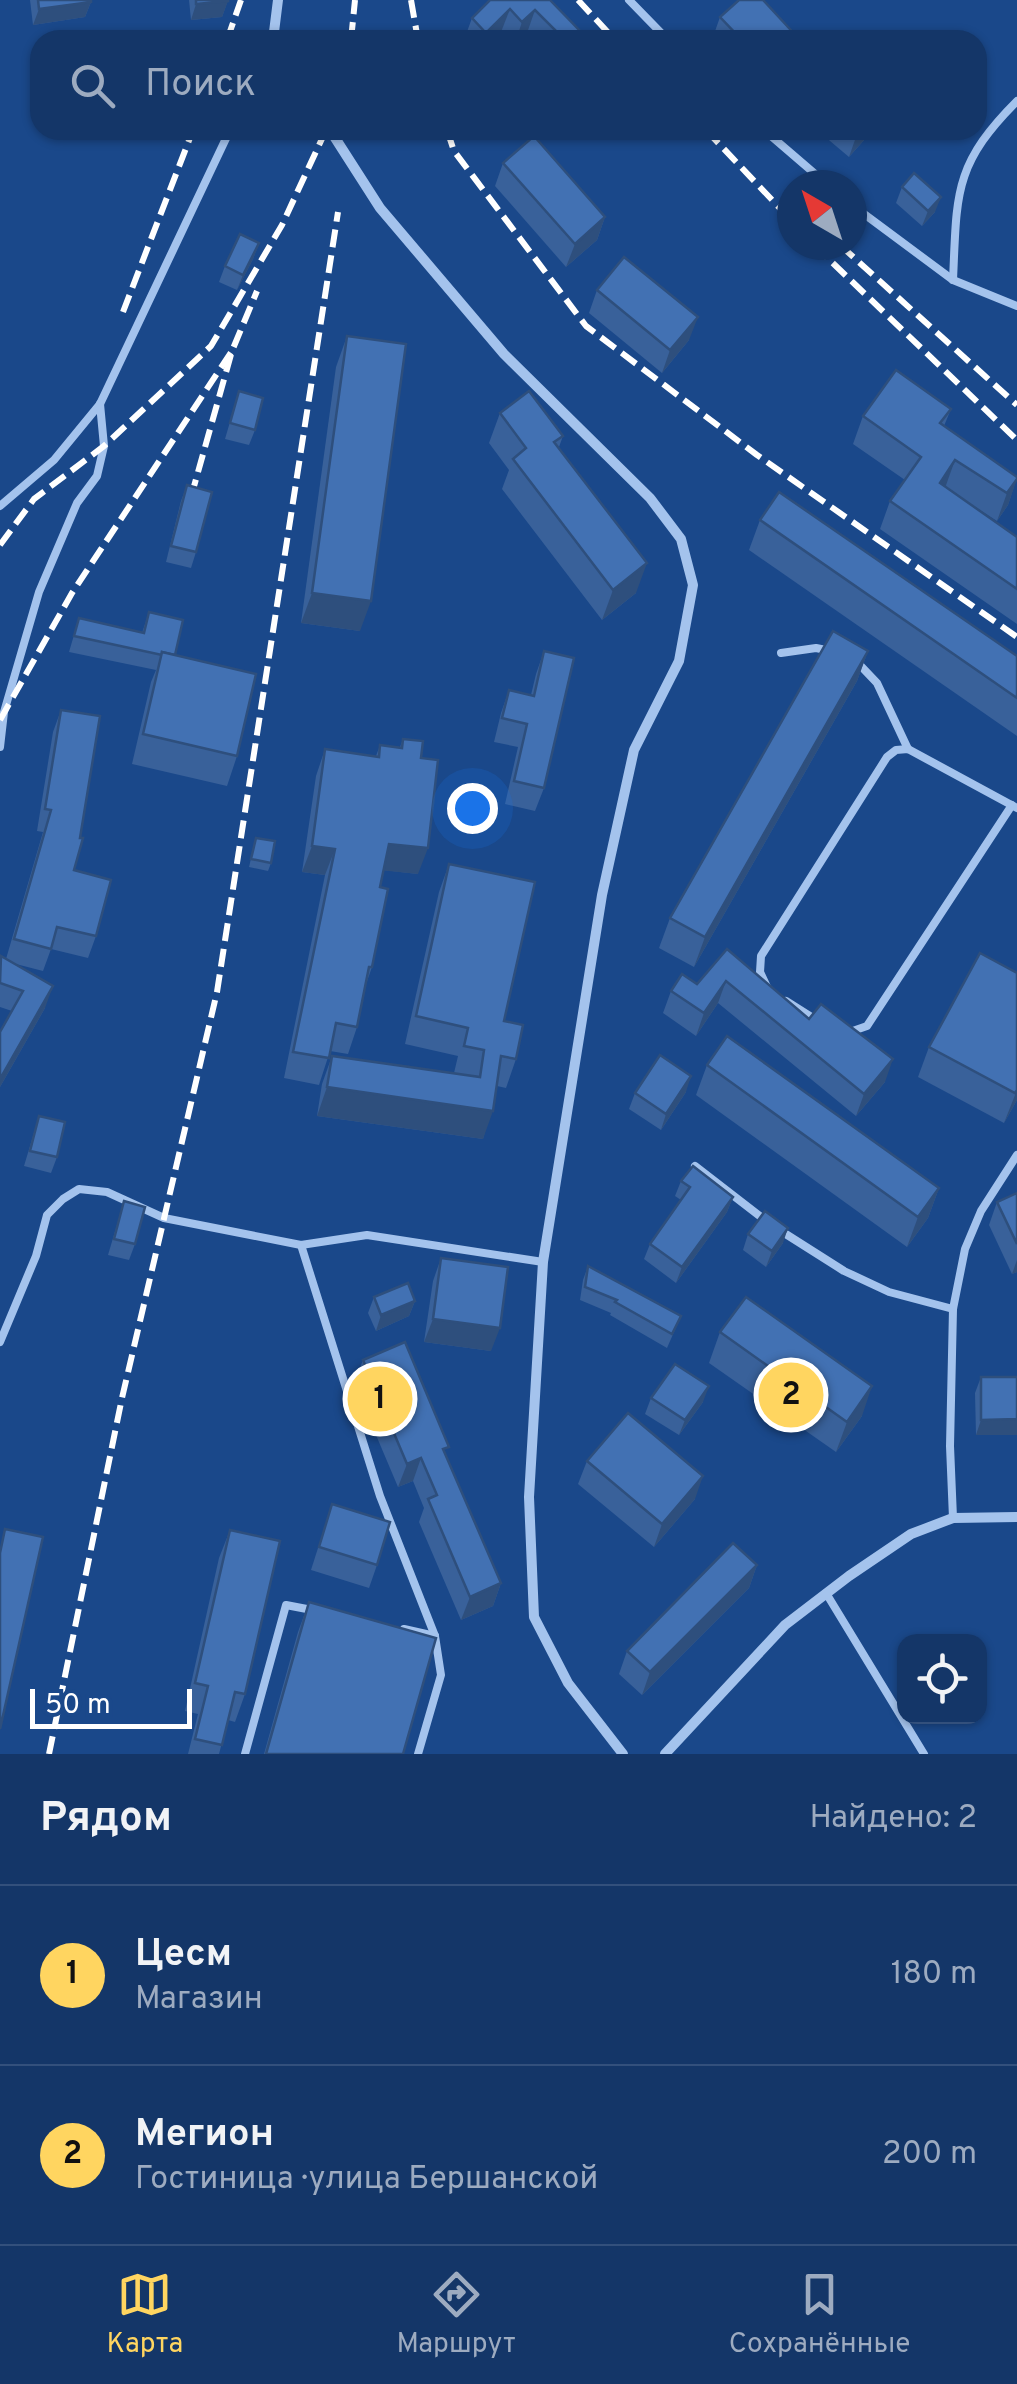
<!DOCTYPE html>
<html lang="ru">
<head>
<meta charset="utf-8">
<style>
  :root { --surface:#143668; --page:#1d3e6e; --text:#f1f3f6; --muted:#9dabc0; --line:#33507c; --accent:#ffd560 }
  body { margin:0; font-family:Overpass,sans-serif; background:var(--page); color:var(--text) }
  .controls { position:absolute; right:30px; bottom:30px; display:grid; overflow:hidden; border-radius:20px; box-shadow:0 2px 8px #0004 }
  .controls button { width:90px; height:90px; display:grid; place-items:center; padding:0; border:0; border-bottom:2px solid var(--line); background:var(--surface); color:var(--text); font:50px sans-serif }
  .compass { position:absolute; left:777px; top:170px; width:90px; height:90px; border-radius:50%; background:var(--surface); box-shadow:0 2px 8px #0004; rotate:321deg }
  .scale { position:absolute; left:30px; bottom:25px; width:162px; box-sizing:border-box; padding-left:10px; border:5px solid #fff; border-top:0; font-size:28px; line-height:35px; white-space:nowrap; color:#fff; -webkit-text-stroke:8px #1a488a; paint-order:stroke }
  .you { position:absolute; left:472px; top:808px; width:35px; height:35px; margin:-25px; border:8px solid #fff; border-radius:50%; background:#1a73e8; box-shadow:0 0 0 15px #1a73e833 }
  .badge { display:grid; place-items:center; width:65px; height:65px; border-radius:50%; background:var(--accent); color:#111; font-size:32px; font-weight:700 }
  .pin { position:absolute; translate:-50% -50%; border:5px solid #fff; box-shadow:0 2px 10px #0006 }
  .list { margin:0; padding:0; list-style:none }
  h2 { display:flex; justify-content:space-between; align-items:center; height:130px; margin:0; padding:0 40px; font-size:42px }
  h2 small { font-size:32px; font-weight:400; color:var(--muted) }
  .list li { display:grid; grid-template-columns:65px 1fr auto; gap:30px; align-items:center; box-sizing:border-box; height:180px; padding:0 40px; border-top:2px solid var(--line) }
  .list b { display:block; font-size:38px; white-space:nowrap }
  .list p { margin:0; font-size:32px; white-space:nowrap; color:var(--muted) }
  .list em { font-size:32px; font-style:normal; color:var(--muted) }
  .icon { flex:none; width:55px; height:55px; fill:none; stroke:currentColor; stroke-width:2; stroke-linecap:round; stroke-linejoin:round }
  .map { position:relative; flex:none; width:1017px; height:1754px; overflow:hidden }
  .search { position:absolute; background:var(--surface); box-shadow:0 2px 8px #0004; left:30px; right:30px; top:30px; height:110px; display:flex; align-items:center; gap:25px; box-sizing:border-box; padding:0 35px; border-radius:30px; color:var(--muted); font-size:38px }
  .sheet { height:490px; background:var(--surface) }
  nav { display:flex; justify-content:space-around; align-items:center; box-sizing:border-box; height:140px; border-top:2px solid var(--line); background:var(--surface); font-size:28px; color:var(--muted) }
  nav a { display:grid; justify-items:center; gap:5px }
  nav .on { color:var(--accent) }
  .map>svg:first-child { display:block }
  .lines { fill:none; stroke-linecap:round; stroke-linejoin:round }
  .lane { stroke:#a4c3ed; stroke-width:8 }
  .street { stroke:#a4c3ed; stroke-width:10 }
  .rail { stroke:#fff; stroke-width:6; stroke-dasharray:18 8; stroke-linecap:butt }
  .wall { fill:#39619a }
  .shaded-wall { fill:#2e4f7d }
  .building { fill:#4271b3; stroke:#2e4f7d; stroke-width:2.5 }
</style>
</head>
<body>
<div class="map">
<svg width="1017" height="1754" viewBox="0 0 1017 1754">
  <rect width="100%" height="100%" fill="#1a488a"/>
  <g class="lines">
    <g class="lane">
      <polyline points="629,0 668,40"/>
      <polyline points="764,130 828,185"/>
      <polyline points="852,205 953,280 1017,306"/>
      <path d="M953,280C957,194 953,165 1017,101"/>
      <polyline points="0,506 54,460 100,404 230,130"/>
      <polyline points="781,653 816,648 831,651"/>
      <polyline points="857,662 877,683 908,749"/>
      <polyline points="0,747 4,712 39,592 77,503 97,476 104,446 100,404"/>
      <polyline points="767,987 760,972 761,956 887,757 896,750 908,749 1017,808"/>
      <polyline points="786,1001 816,1020"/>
      <polyline points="847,1033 867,1026 1012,805"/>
      <polyline points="695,1166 765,1220"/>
      <polyline points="781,1231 844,1271 889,1292 953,1309"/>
      <polyline points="301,1245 380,1496 435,1636 441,1675 418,1754"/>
      <polyline points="0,1342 36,1256 47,1215 63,1199 79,1189 107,1192 164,1218 301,1245 367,1235 543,1262"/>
      <polyline points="953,1518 950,1446 953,1309 965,1249 981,1211 1017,1155"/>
      <polyline points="826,1593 924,1754"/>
      <polyline points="404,1629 435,1636"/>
      <polyline points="245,1754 286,1605 312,1610"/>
    </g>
    <g class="street">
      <polyline points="273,40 278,0"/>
      <polyline points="330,130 380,208 504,354 650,498 681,539 693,585 679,661 634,750 602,895 543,1262 529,1497 534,1617 568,1683 623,1754"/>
      <polyline points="665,1754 785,1625 849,1576 911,1534 953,1518 1017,1517"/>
    </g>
    <g class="rail">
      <polyline points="411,0 418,40"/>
      <polyline points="578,0 615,40"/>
      <polyline points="227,40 241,0"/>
      <polyline points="351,40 355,0"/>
      <polyline points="447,130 454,151 586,326 757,455 1017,637"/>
      <polyline points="706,130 792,221"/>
      <polyline points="814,245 1017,440"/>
      <polyline points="840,245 1017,405"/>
      <polyline points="123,312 193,130"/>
      <polyline points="191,497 232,351 257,291"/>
      <polyline points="0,545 34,499 104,446 211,346 282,225 326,130"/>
      <polyline points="0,720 72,593 232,351"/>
      <polyline points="49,1754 122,1398 217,992 338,212"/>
    </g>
  </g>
  <g class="wall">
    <polygon points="30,0 91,0 91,2 85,17 33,25"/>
    <polygon points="189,0 228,0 222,17 191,20"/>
    <polygon points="550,0 581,32 578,40 534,40 527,33 519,40 509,40 501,32 494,40 464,40 472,18"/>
    <polygon points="720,17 800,40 715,40 713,37"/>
    <polygon points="817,130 868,130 865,139 849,157"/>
    <polygon points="503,163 605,217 597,240 566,267 495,186"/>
    <polygon points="902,187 935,212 922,226 896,203"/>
    <polygon points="259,243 253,259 237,290 219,282 225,266"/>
    <polygon points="597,290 689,340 662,373 589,313"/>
    <polygon points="347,336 360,631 301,623 336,367"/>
    <polygon points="239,391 255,430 249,445 225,439"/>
    <polygon points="951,409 944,426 1017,477 1008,505 997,521 964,500 1017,537 1017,624 880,529 890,501 905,480 853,444 863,416"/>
    <polygon points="500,413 563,436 559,447 636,593 602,620 502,489 509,470 489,443"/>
    <polygon points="187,485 196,552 191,568 166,562 181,501"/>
    <polygon points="760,520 1017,656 1017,736 749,550"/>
    <polygon points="149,612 237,756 227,786 132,764 151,682 156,670 69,652 79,618 142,633"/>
    <polygon points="544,651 544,788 535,811 505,804 518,747 494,742 501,713 509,690 531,695 536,674"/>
    <polygon points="868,651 857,681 694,967 659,948 670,918"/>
    <polygon points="61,710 74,870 96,936 88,958 51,949 43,971 12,963 45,1008 0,1087 0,1032 12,1011 0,1007 0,957 6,959 43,832 37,831 53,732"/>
    <polygon points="403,739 421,758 418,874 383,870 380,887 372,967 365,987 357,1027 348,1054 330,1051 319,1085 284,1078 325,875 302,872 316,776 325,749 376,756 380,745 400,747"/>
    <polygon points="256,838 271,863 268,871 249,867"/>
    <polygon points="449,864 504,1021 516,1059 506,1088 497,1086 483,1139 317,1116 322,1084 332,1056 454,1073 458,1056 405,1044 439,892"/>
    <polygon points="727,949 885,1082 856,1116 718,1003 696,1036 663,1013 671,991 697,984"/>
    <polygon points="980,953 1017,1100 1004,1123 918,1077 929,1047"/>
    <polygon points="707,1065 939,1188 928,1218 907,1247 696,1095"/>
    <polygon points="686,1092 661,1130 629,1109 635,1093"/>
    <polygon points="39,1116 57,1157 51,1173 24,1166"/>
    <polygon points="681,1181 733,1197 727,1212 676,1283 644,1259 650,1244 681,1200 675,1196"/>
    <polygon points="1017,1193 1017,1272 1012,1274 989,1225 997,1202"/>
    <polygon points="124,1201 135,1244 129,1260 108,1255"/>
    <polygon points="748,1234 783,1243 766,1267 743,1250"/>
    <polygon points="441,1258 491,1351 424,1342 433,1281"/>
    <polygon points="588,1266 681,1316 667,1348 610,1315 611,1313 580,1300 583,1280"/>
    <polygon points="374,1297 415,1301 409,1316 376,1331 368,1313"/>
    <polygon points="720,1332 862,1416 836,1452 709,1363"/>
    <polygon points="363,1360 446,1455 501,1583 493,1606 461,1620 419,1522 424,1508 413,1481 398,1487 354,1383"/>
    <polygon points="981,1377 1017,1377 1017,1435 976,1435 975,1393"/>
    <polygon points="651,1398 703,1402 679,1435 645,1414"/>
    <polygon points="587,1461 695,1499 654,1547 578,1484"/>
    <polygon points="332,1504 377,1565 369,1588 311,1570"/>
    <polygon points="230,1530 245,1694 235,1722 228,1720 219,1754 188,1754 198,1714 185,1711 219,1558"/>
    <polygon points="757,1565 749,1588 642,1695 619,1674 627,1651"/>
    <polygon points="309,1602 403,1754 264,1754 298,1632"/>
  </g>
  <g class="shaded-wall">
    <polygon points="228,1 222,17 191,20 196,4"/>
    <polygon points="91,2 85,17 33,25 39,9"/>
    <polygon points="510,9 501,32 494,40 484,40 486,33"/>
    <polygon points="535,10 527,33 519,40 516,40 522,22"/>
    <polygon points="862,130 868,130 865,139 849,157 856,137"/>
    <polygon points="941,197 935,212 922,226 928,211"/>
    <polygon points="605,217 597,240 566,267 575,244"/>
    <polygon points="259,243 253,259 237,290 243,275"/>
    <polygon points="698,317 689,340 662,373 670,350"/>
    <polygon points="955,460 945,488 940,483"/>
    <polygon points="1017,479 1008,505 997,521 1007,493"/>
    <polygon points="647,563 636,593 602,620 613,590"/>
    <polygon points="312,593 371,601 360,631 301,623"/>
    <polygon points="868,651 857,681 694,967 705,937"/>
    <polygon points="389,844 428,848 418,874 379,870"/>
    <polygon points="312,846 335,849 325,875 302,872"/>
    <polygon points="726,981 718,1003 696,1036 704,1013"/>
    <polygon points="53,986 45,1008 0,1087 0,1079"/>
    <polygon points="893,1059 885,1082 856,1116 864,1094"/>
    <polygon points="691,1076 686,1092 661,1130 666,1114"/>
    <polygon points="327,1087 493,1111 483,1139 317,1116"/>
    <polygon points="1017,1090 1017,1100 1004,1123"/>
    <polygon points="939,1188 928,1218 907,1247 918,1217"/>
    <polygon points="733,1197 727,1212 676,1283 682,1267"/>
    <polygon points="788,1228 783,1243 766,1267 772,1251"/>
    <polygon points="1017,1260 1017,1272 1012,1274"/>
    <polygon points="415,1301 409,1316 376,1331 381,1315"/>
    <polygon points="433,1319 500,1328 491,1351 424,1342"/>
    <polygon points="709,1386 703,1402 679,1435 685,1420"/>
    <polygon points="872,1386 862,1416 836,1452 847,1422"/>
    <polygon points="1017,1419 1017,1435 976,1435 981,1420"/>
    <polygon points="421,1458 413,1481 398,1487 407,1464"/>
    <polygon points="703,1476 695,1499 654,1547 662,1524"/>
    <polygon points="757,1565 749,1588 642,1695 650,1672"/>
    <polygon points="501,1583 493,1606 461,1620 470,1597"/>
  </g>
  <g class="building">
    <polygon points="38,0 91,0 91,2 39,9"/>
    <polygon points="196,0 228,0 228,1 196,4"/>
    <polygon points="490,0 550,0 581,32 572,40 565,40 535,10 522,22 510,9 486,33 472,18"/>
    <polygon points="739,0 763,0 800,40 742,40 720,17"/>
    <polygon points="848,130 862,130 856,137"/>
    <polygon points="534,136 605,217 575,244 503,163"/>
    <polygon points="914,173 941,197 928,211 902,187"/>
    <polygon points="240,234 259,243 243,275 225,266"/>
    <polygon points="624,257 698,317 670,350 597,290"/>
    <polygon points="347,336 406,344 371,601 312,593"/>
    <polygon points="896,370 951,409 940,423 1017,477 1017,479 1007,493 955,460 940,483 1017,537 1017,589 890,501 921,457 863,416"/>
    <polygon points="239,391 263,398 255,430 230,423"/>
    <polygon points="529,391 563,436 554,442 647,563 613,590 513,459 526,448 500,413"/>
    <polygon points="187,485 212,492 196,552 171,546"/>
    <polygon points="779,492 1017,656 1017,698 760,520"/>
    <polygon points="149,612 183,620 175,655 162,652 162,655 74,636 79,618 144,633"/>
    <polygon points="833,631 868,651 705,937 670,918"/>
    <polygon points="544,651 574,658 544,788 514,781 527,724 502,718 509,690 534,696"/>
    <polygon points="162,652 256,674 237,756 143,734"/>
    <polygon points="61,710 100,716 80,838 83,838 74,870 111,880 96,936 57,927 51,949 14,939 51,810 45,809"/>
    <polygon points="403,739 423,741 421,758 438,760 428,848 389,844 380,887 388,889 372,967 369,967 357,1027 336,1023 329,1058 293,1052 335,849 312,846 325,749 379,757 380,745 402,748"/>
    <polygon points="256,838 275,841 271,863 251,859"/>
    <polygon points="449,864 535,882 504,1021 523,1025 516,1059 501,1056 493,1111 327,1087 332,1056 480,1077 484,1050 464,1046 468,1028 416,1016"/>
    <polygon points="727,949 809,1019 821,1004 893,1059 864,1094 726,981 704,1013 671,991 682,974 697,984"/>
    <polygon points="980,953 1017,973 1017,1090 1015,1093 929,1047"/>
    <polygon points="1,956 53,986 0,1079 0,1032 23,991 0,983"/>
    <polygon points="727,1036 939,1188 918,1217 707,1065"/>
    <polygon points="660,1055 691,1076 666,1114 635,1093"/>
    <polygon points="39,1116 65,1122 57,1157 30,1151"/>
    <polygon points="693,1166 733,1197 682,1267 650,1244 690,1187 681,1181"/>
    <polygon points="1017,1193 1017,1244 997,1202"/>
    <polygon points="124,1201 145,1207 135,1244 114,1239"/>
    <polygon points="765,1211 788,1228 772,1251 748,1234"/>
    <polygon points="441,1258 508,1267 500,1328 433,1319"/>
    <polygon points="588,1266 681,1316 672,1334 615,1302 617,1300 585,1287"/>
    <polygon points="408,1283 415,1301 381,1315 374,1297"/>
    <polygon points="746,1297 872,1386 847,1422 720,1332"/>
    <polygon points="405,1342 449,1447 443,1449 501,1583 470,1597 428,1499 437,1495 421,1458 407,1464 363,1360"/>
    <polygon points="675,1364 709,1386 685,1420 651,1398"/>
    <polygon points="981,1377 1017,1377 1017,1419 981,1420"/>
    <polygon points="628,1413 703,1476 662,1524 587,1461"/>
    <polygon points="332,1504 390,1522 377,1565 319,1547"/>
    <polygon points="5,1529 43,1537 0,1729 0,1553"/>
    <polygon points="230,1530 280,1541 245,1694 235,1692 222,1745 195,1739 208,1686 195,1683"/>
    <polygon points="733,1543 757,1565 650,1672 627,1651"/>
    <polygon points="309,1602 436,1638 403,1754 266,1754"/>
  </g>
</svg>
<div class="controls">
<button><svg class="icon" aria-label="locate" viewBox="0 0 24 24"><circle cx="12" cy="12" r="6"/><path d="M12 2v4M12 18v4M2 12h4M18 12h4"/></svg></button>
</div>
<svg class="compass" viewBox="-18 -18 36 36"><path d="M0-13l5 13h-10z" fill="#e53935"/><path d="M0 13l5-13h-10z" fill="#9dabc0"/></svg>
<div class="scale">50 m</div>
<div class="you"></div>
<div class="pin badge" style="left:380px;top:1399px">1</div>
<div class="pin badge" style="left:791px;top:1395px">2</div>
<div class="search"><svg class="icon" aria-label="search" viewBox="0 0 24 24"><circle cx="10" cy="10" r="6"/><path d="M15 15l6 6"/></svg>Поиск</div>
</div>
<section class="sheet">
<h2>Рядом<small>Найдено: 2</small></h2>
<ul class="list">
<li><span class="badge">1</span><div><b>Цесм</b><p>Магазин</p></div><em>180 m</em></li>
<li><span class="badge">2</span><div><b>Мегион</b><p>Гостиница · улица Бершанской</p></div><em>200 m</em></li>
</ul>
</section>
<nav>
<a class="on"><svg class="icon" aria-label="map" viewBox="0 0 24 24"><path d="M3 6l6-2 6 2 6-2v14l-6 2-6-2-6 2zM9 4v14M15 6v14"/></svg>Карта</a>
<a><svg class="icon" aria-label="directions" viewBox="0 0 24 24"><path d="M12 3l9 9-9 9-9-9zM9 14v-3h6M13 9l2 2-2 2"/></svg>Маршрут</a>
<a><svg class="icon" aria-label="saved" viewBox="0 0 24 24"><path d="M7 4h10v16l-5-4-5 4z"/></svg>Сохранённые</a>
</nav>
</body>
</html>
